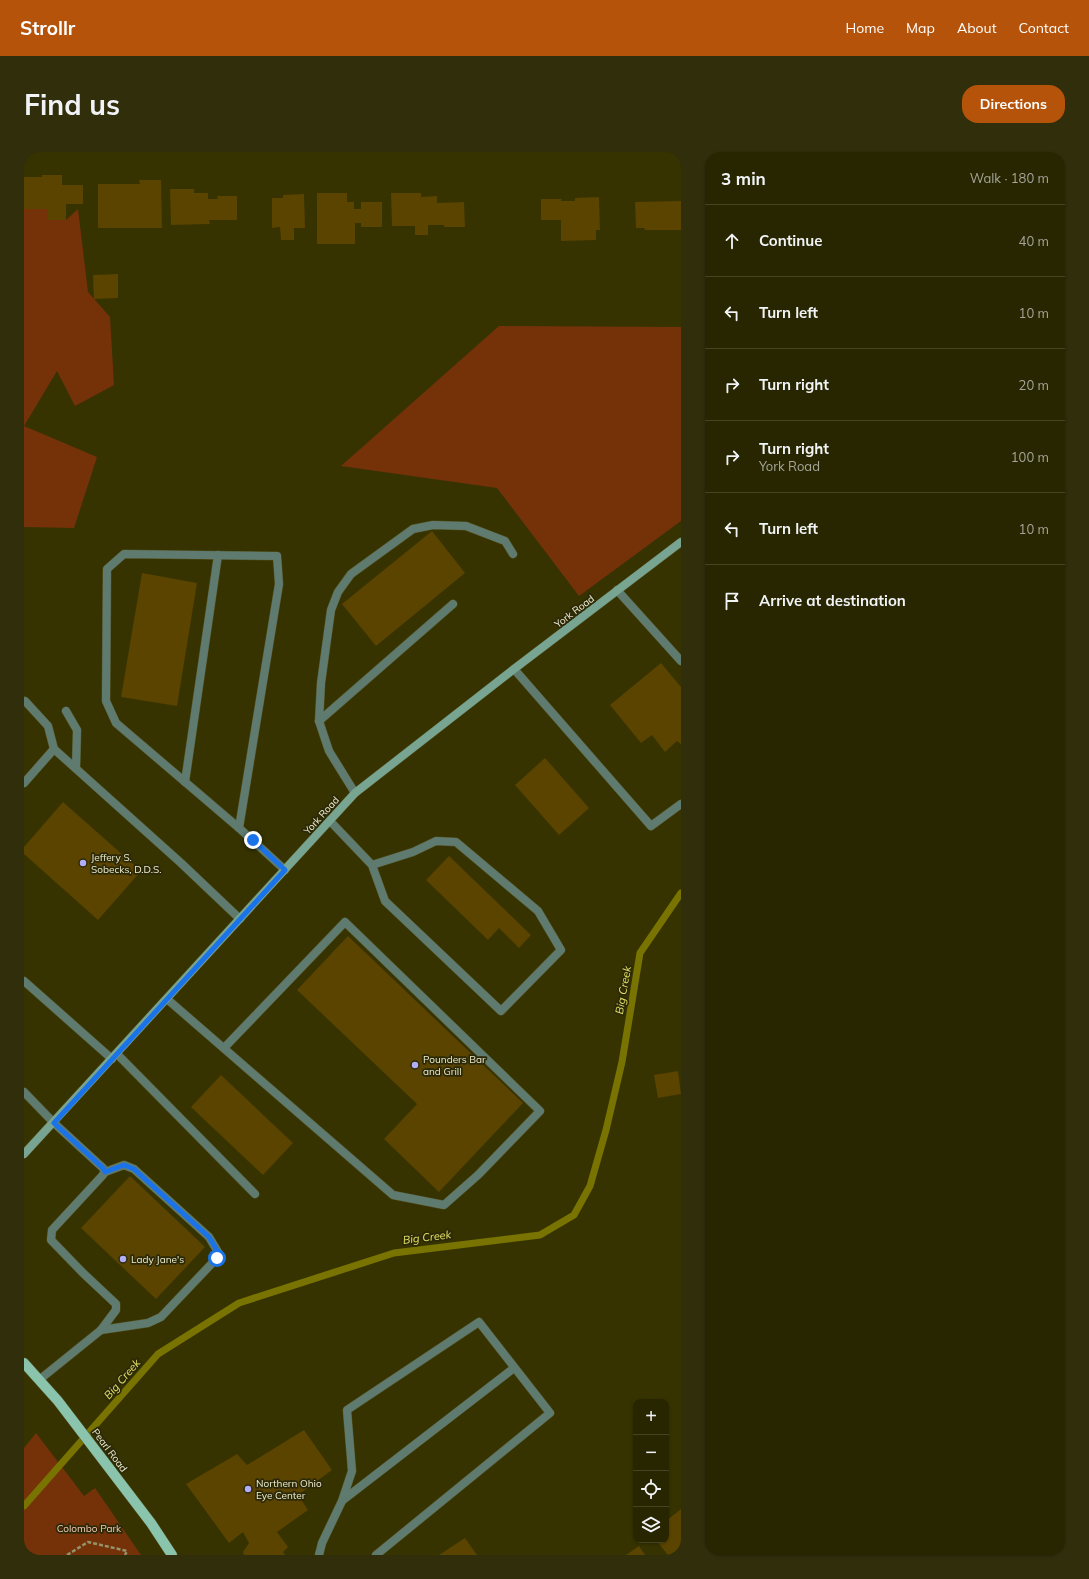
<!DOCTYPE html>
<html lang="en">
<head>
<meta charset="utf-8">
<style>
  :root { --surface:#282601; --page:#302e0b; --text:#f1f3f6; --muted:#a5a599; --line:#444323; --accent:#b45309 }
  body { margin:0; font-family:Mulish,sans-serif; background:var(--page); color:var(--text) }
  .controls { position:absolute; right:12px; bottom:12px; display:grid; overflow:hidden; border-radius:8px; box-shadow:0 1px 3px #0004 }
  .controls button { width:36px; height:36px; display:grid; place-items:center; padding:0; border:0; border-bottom:1px solid var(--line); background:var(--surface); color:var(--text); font:20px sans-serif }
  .stop { position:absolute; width:12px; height:12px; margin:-9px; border:3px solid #1a73e8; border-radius:50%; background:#fff }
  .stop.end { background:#1a73e8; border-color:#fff; box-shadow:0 1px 4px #0008 }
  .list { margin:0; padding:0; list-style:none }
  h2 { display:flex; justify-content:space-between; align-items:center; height:52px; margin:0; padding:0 16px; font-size:17px }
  h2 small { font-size:13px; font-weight:400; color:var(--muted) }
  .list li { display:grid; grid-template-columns:26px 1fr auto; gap:12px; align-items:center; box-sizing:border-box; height:72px; padding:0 16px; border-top:1px solid var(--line) }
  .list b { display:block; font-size:15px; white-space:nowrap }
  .list p { margin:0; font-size:13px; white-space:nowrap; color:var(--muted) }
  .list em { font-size:13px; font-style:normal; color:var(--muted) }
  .icon { flex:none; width:22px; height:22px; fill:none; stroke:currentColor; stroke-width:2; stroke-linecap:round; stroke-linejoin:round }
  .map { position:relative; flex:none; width:657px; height:1403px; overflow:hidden; border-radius:16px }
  header { display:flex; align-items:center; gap:24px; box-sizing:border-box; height:56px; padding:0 20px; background:var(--accent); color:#fff }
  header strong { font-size:19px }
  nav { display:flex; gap:22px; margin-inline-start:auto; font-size:14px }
  .intro { display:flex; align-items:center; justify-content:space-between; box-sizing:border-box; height:96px; padding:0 24px }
  h1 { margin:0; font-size:28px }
  .button { padding:10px 18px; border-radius:16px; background:var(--accent); color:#fff; font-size:14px; font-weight:700 }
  main { display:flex; gap:24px; padding:0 24px }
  aside { flex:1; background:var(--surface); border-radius:16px; box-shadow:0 1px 3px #0004 }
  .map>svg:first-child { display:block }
  .green { fill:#753209 }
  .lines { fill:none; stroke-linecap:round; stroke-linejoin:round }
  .stream { stroke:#797401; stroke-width:7 }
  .building { fill:#5b4300 }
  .service-casing { stroke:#535122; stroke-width:9 }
  .secondary-casing { stroke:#535122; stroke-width:9 }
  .primary-casing { stroke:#535122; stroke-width:11 }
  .path { stroke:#95936a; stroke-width:2.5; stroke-dasharray:4 2; stroke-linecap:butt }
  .service { stroke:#5f7b6f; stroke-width:8 }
  .secondary { stroke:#78a591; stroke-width:8 }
  .primary { stroke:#8ac4ac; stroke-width:10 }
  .route { stroke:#1a73e8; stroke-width:5 }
  .poi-dot { fill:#b2adf9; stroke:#2b2908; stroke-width:1.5 }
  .labels { text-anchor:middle; stroke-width:3.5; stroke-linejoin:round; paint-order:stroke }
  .street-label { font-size:10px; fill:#eeedce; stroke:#2b2908 }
  .poi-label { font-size:10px; fill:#eeedce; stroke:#2b2908; text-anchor:start }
  .park-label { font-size:10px; fill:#f9ccb7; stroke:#2b2908 }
  .water-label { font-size:11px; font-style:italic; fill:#e8e265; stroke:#2b2908 }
</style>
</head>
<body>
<header>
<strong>Strollr</strong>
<nav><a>Home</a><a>Map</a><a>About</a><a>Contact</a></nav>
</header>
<div class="intro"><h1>Find us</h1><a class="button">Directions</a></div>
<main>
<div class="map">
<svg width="657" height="1403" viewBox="0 0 657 1403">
  <rect width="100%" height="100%" fill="#363301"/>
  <g class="green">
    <polygon points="0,57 24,57 24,68 42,68 54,57 64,140 86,165 90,233 51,254 33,219 0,274"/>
    <polygon points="475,174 657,175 657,369 555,444 473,336 317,314"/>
    <polygon points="0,274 73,305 50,376 0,375"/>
    <polygon points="12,1281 60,1344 71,1336 117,1403 0,1403 0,1296"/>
  </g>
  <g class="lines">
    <polyline class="stream" points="0,1354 134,1202 215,1151 370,1101 516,1083 550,1063 566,1034 582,978 598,910 616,801 657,741"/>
  </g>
  <g class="building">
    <polygon points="18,23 38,23 38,33 59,33 59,52 42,52 42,68 24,68 24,57 0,57 0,25 18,25"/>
    <polygon points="115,28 137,28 138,76 74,76 74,32 116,32"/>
    <polygon points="146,37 170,37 170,41 184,41 184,47 194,47 193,44 213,44 213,68 185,68 186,72 147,73"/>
    <polygon points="293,41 323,41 323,50 330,50 330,57 337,57 337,50 358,50 358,75 337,75 337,71 331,71 331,92 293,92"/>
    <polygon points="367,41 397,41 397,45 413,44 413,51 440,50 441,75 420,75 420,73 404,73 404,83 391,83 391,74 368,74"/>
    <polygon points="280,42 281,76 270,76 270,88 257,88 256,75 248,76 248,46 259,46 259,43"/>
    <polygon points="575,45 576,78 572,78 572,88 537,89 537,68 517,68 517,47 538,47 537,49 551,49 551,46"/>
    <polygon points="657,49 657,78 621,78 620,76 612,76 611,50"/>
    <polygon points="94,122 94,146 70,147 69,123"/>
    <polygon points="408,379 441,421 352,494 318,452"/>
    <polygon points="118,421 173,431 153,554 97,545"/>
    <polygon points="637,511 657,535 657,592 653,589 641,600 628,583 617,591 586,553"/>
    <polygon points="521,606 565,656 535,683 491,633"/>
    <polygon points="39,650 117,719 74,768 0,702 0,695"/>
    <polygon points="425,704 507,783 495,796 475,776 464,788 402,728"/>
    <polygon points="324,784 499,951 415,1040 360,987 393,952 273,838"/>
    <polygon points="654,919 657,942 634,946 630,923"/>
    <polygon points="197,923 269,991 239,1023 167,955"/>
    <polygon points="106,1024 181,1095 132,1147 57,1076"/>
    <polygon points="280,1278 308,1318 274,1343 284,1358 253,1380 264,1395 259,1400 261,1403 220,1403 219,1400 225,1391 219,1380 205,1391 162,1332 213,1302 223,1313"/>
    <polygon points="657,1357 657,1400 654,1403 644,1403 632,1388 642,1388 642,1369"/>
    <polygon points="441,1386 453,1403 415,1403"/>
    <polygon points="615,1394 621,1403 602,1403"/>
  </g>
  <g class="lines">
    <defs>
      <g id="service">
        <polyline points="593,438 657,509"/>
        <polyline points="490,517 627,674 657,652"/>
        <polyline points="1,549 24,574 30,597"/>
        <polyline points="42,559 53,578 52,616"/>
        <polyline points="295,569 429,452"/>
        <polyline points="161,630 194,403"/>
        <polyline points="0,631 30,597 157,711 216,767"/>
        <polyline points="331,641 305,599 295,569 297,531 307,458 314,440 327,422 389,377 409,373 442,374 481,389 489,402"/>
        <polyline points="306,669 348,713 361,749 477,859 537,798 514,759 432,690 412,689 389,700 348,713"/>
        <polyline points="215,676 255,432 253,404 100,402 83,417 82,549 92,571 215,676 261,718"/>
        <polyline points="0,829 88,907"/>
        <polyline points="143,847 369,1043 420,1053 454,1023 516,959 321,770 200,896"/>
        <polyline points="93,902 231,1042"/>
        <polyline points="0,940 30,971 79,1016 81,1020 78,1024 28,1078 27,1088 59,1121 92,1152 92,1158 77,1178 15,1228"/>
        <polyline points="77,1178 124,1171 137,1165 193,1106 194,1100 185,1085 110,1017 100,1013 81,1020"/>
        <polyline points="319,1348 490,1216"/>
        <polyline points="295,1403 298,1391 318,1349 328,1319 323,1258 455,1170 526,1261 352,1403"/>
      </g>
      <polyline id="secondary" points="0,1002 331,641 490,517 657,390"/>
      <polyline id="primary" points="0,1211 34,1249 127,1371 148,1403"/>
    </defs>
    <use href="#service" class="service-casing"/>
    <use href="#secondary" class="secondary-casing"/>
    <use href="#primary" class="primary-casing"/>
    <polyline class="path" points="43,1403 64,1390 103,1399 101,1403"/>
    <use href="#service" class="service"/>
    <use href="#secondary" class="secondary"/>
    <use href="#primary" class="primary"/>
  </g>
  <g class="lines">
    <polyline class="route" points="193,1106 194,1100 185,1085 110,1017 100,1013 81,1020 79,1016 30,971 261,718 229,688"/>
  </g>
  <g class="poi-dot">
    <circle cx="59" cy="711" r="4"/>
    <circle cx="391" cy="913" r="4"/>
    <circle cx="99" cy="1107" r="4"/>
    <circle cx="224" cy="1337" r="4"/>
  </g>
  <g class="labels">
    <g class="street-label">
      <text transform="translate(550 459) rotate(-37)" y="4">York Road</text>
      <text transform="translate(297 663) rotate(-48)" y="4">York Road</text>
      <text transform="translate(86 1298) rotate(53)" y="4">Pearl Road</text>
    </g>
    <g class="poi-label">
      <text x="67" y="709">Jeffery S.<tspan x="67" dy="12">Sobecks, D.D.S.</tspan></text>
      <text x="399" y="911">Pounders Bar<tspan x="399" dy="12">and Grill</tspan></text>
      <text x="107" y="1111">Lady Jane's</text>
      <text x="232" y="1335">Northern Ohio<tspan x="232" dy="12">Eye Center</tspan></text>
    </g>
    <g class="park-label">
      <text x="65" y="1380">Colombo Park</text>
    </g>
    <g class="water-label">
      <text transform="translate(599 838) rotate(-80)" y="4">Big Creek</text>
      <text transform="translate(403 1085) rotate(-7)" y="4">Big Creek</text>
      <text transform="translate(98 1227) rotate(-49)" y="4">Big Creek</text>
    </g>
  </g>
</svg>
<div class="controls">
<button>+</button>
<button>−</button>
<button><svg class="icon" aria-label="locate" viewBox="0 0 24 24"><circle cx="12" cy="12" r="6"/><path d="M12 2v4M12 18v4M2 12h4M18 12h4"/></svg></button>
<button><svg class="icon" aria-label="layers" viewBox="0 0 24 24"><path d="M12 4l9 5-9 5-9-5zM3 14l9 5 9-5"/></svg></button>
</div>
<div class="stop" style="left:193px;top:1106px"></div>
<div class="stop end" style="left:229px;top:688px"></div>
</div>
<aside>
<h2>3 min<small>Walk · 180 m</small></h2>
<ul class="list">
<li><svg class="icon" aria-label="ahead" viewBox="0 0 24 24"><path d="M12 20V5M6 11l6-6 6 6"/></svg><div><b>Continue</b></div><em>40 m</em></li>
<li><svg class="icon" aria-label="left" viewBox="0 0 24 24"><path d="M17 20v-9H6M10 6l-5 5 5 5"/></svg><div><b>Turn left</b></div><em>10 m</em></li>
<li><svg class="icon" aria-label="right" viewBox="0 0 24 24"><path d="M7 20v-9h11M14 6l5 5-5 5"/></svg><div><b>Turn right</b></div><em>20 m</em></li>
<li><svg class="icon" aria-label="right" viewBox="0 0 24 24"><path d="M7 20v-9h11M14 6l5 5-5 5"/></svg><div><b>Turn right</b><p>York Road</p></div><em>100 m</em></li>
<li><svg class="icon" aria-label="left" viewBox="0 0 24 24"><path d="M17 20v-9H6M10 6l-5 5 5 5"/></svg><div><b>Turn left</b></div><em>10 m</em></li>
<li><svg class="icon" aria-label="arrive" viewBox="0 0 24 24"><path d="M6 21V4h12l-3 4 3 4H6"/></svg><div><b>Arrive at destination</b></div></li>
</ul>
</aside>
</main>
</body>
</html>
